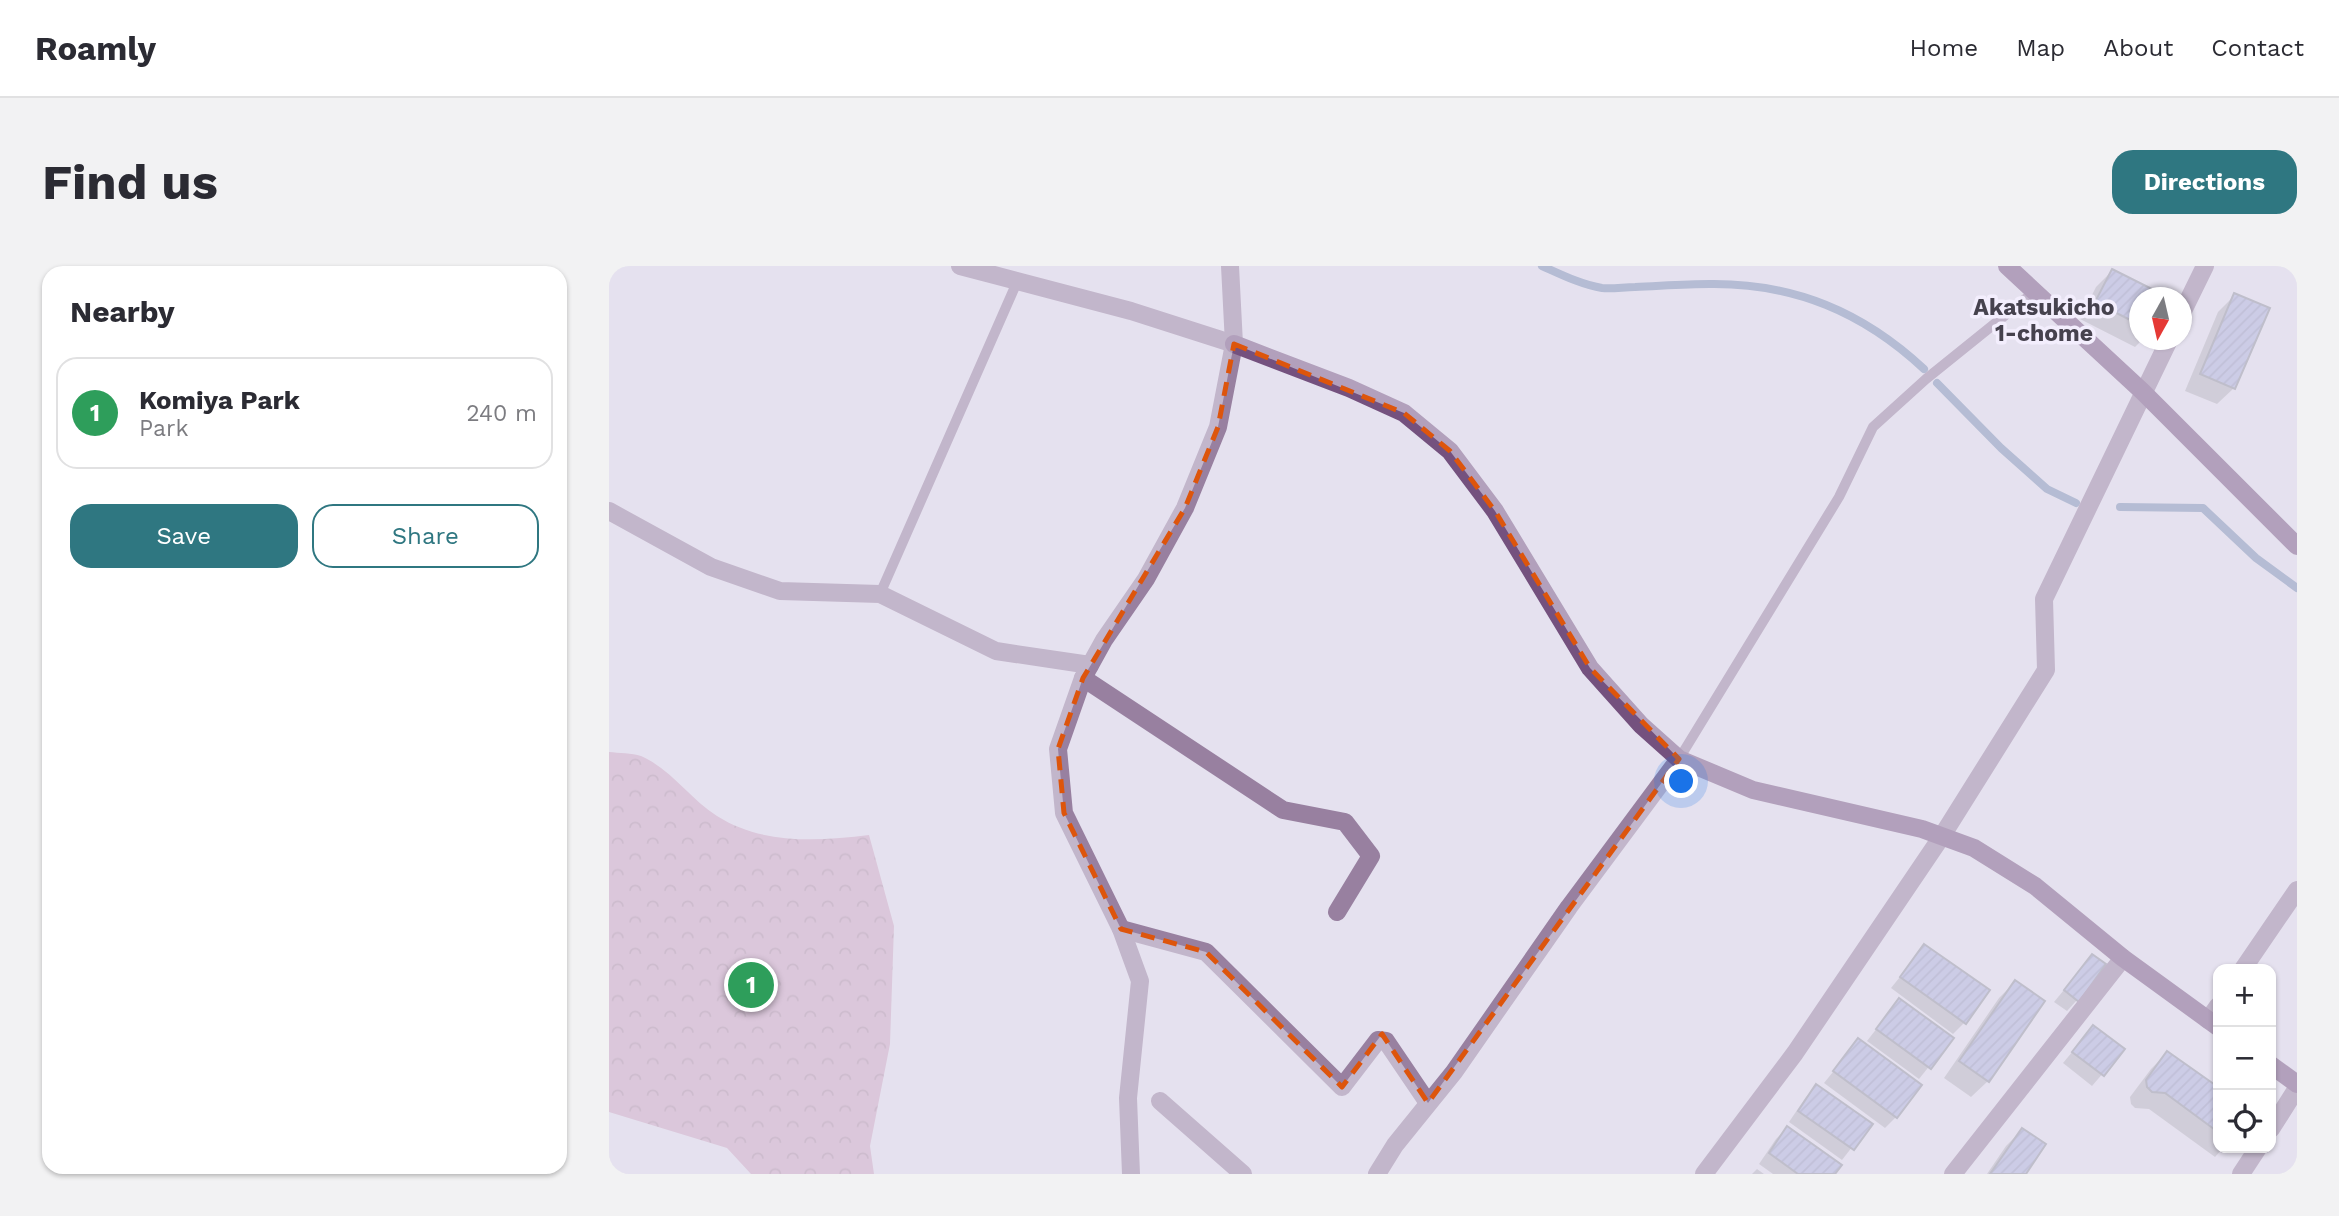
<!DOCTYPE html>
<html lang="en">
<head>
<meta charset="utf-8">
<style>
  :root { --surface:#fff; --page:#f2f2f3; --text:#2b2b33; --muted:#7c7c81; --line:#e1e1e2; --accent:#2f7781 }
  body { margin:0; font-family:"Work Sans",sans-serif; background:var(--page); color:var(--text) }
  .controls { position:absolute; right:21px; bottom:21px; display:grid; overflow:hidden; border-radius:14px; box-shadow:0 2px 5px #0004 }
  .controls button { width:63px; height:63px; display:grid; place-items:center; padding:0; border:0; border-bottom:2px solid var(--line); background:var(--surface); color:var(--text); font:35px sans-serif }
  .compass { position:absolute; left:1520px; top:21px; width:63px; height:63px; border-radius:50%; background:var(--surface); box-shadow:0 2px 5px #0004; rotate:188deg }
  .you { position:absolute; left:1073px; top:516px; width:24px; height:24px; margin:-18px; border:5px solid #fff; border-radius:50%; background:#1a73e8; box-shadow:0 0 0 10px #1a73e833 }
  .badge { display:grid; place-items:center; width:46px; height:46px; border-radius:50%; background:var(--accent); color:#fff; font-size:23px; font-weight:700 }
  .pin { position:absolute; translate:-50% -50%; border:4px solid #fff; box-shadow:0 2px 7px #0006 }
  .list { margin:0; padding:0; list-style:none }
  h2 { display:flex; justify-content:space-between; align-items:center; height:91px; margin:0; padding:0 28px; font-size:30px }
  h2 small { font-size:23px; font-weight:400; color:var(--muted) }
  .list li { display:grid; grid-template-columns:46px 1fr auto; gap:21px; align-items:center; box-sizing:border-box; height:112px; margin:0 14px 14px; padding:0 14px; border:2px solid var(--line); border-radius:21px }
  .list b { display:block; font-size:26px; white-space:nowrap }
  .list p { margin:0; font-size:23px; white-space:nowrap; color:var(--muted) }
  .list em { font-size:23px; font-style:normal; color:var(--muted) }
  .actions { display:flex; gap:14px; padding:21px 28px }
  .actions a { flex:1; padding:16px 0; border:2px solid var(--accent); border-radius:21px; text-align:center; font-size:24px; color:var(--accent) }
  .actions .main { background:var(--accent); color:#fff }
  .icon { flex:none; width:38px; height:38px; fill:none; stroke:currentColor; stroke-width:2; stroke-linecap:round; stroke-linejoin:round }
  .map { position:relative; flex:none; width:1688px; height:908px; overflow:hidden; border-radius:21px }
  header { display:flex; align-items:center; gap:42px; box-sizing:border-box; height:98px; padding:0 35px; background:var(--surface); border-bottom:2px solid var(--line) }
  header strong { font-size:33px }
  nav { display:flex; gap:38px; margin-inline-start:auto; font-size:24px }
  .intro { display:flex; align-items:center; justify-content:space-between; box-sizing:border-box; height:168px; padding:0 42px }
  h1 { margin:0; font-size:49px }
  .button { padding:18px 32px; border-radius:21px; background:var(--accent); color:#fff; font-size:24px; font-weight:700 }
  main { display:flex; gap:42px; padding:0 42px }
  aside { flex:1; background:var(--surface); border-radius:21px; box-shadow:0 2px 5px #0004 }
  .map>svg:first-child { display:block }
  .park { fill:url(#park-crowns) }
  .shadow { fill:#0003 }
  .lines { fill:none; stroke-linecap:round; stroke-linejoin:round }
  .stream { stroke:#7a8eb3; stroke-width:8 }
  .building { fill:url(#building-hatch); stroke:#9193a0; stroke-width:2 }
  .lane { stroke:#9880a0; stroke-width:10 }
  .street { stroke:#9880a0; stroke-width:18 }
  .secondary { stroke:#74517e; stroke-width:18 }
  .marked { fill:none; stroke:#dd550c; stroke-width:5; stroke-dasharray:14 9; stroke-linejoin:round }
  .labels { text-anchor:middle; stroke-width:7; stroke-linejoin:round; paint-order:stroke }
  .neighbourhood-label { font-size:23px; font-weight:bold; fill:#46424e; stroke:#f3eefd }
</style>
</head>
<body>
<header>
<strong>Roamly</strong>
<nav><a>Home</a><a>Map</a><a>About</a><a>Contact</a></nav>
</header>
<div class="intro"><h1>Find us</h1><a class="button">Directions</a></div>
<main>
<aside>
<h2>Nearby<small></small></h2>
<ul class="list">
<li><span class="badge" style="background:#2e9e5b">1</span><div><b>Komiya Park</b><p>Park</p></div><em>240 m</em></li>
</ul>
<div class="actions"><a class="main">Save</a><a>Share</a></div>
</aside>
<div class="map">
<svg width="1688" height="908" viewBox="0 0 1688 908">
  <defs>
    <pattern id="park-crowns" width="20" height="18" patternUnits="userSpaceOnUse" patternTransform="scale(1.75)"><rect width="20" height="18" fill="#cea7c3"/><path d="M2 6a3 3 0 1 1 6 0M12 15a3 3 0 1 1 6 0" fill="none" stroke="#b08ea6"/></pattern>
    <pattern id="building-hatch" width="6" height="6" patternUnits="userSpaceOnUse" patternTransform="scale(1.75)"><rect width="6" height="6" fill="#aeb1dc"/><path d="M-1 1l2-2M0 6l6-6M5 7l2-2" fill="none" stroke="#9497bc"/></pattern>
  </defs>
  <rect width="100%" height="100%" fill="#e5e1ef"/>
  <path class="park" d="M0,486C10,487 23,487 32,490C62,503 81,533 108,550C154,579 209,575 260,569L285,660L281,778L261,880L265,908H142L118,882L0,846Z"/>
  <g class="shadow">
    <polygon points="1503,5 1531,32 1531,74 1533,74 1526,81 1471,53 1487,21"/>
    <polygon points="1626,29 1625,122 1608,138 1576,125 1609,46"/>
    <polygon points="1316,680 1378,725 1355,757 1344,768 1282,722"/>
    <polygon points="1483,690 1468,734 1458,745 1445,736"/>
    <polygon points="1406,716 1379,815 1362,831 1335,812 1390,732"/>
    <polygon points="1290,734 1342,773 1310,813 1258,775"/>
    <polygon points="1484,761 1514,784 1483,820 1454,797"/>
    <polygon points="1249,775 1287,851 1276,862 1215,817"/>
    <polygon points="1558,787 1609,824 1609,882 1614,882 1606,891 1540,843 1526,842 1522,838 1521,831 1542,803"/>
    <polygon points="1208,820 1261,858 1233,894 1180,856 1197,831"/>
    <polygon points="1178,862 1224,908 1164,908 1150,898 1167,873"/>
    <polygon points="1413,864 1415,908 1378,908 1397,880"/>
    <polygon points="1148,903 1155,908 1143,908"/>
  </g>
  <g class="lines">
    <g class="stream">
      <path d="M933,0C951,8 973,19 993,22C1004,23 1015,21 1026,21C1051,20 1076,18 1101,18C1185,17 1254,46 1315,103"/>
      <polyline points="1328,117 1392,182 1438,223 1467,237"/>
      <polyline points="1511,241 1594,242 1647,292 1688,322"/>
    </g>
  </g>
  <g class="building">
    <polygon points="1503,3 1551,27 1549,32 1531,32 1531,59 1486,36"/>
    <polygon points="1625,27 1661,42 1626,123 1591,108"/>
    <polygon points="1315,678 1381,724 1357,758 1291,711"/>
    <polygon points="1483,688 1497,698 1470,736 1455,724"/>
    <polygon points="1406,714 1436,735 1380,816 1350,795"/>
    <polygon points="1290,732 1345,772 1322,803 1267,763"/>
    <polygon points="1484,759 1516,783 1495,810 1463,786"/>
    <polygon points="1249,772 1313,819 1288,852 1224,805"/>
    <polygon points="1558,785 1609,821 1609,866 1556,827 1543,826 1538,821 1537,814"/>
    <polygon points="1207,818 1264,858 1245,884 1189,845"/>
    <polygon points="1178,860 1233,899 1226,908 1189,908 1160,887"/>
    <polygon points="1413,862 1437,878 1417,908 1381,908"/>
  </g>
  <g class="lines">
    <g class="lane">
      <polyline points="271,328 408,16"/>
      <polyline points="1070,493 1230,231 1264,161 1317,113 1425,26"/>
    </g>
    <g class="street">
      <polyline points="351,0 522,45 625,78"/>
      <polyline points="1573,47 1596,0"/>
      <polyline points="0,245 102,301 171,325 271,328 387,385 481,399"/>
      <polyline points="474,412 674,544 736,556 762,590 728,646"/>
      <polyline points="512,663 597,686 733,821 769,774 777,775 819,837"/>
      <polyline points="1634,703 1688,624"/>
      <polyline points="1599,754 1609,740"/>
      <polyline points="551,835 634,908"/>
      <polyline points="1662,863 1688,822"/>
      <polyline points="522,908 519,832 531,715 512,663 455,547 449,483 474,412 495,374 537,313 576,242 609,161 625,78 621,0"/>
      <polyline points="768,908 786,879 845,806 960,641 1070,493"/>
      <polyline points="1095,908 1186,787 1333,570 1437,404 1435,333 1560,74"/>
      <polyline points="1344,908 1514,692"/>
      <polyline points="1632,908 1649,882"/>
    </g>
    <g class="secondary">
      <polyline points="1398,0 1534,126 1688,280"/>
      <polyline points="625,78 740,122 795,147 841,185 886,245 981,402 1032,459 1070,493 1144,524 1313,563 1365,582 1426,620 1514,692 1609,761"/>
      <polyline points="1662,799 1688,818"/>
    </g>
  </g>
  <path d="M0 0H1688V908H0ZM625,78L795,147L841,185L886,245L981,402L1070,493L819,837L773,768L733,821L597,686L512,663L455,547L449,483L474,412L576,242L609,161Z" fill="#e5e1ef" fill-opacity=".55" fill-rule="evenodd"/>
  <path class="marked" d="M625,78L795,147L841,185L886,245L981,402L1070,493L819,837L773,768L733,821L597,686L512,663L455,547L449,483L474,412L576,242L609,161Z"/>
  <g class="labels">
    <g class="neighbourhood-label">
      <text x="1435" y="49">Akatsukicho<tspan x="1435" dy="26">1-chome</tspan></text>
    </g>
  </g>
</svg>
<div class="controls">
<button>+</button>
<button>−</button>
<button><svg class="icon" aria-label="locate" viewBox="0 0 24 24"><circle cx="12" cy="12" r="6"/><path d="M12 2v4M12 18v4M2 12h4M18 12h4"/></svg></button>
</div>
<svg class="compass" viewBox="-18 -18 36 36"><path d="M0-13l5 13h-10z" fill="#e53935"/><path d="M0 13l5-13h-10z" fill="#7c7c81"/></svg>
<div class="you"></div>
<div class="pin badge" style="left:142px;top:719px;background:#2e9e5b">1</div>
</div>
</main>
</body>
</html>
